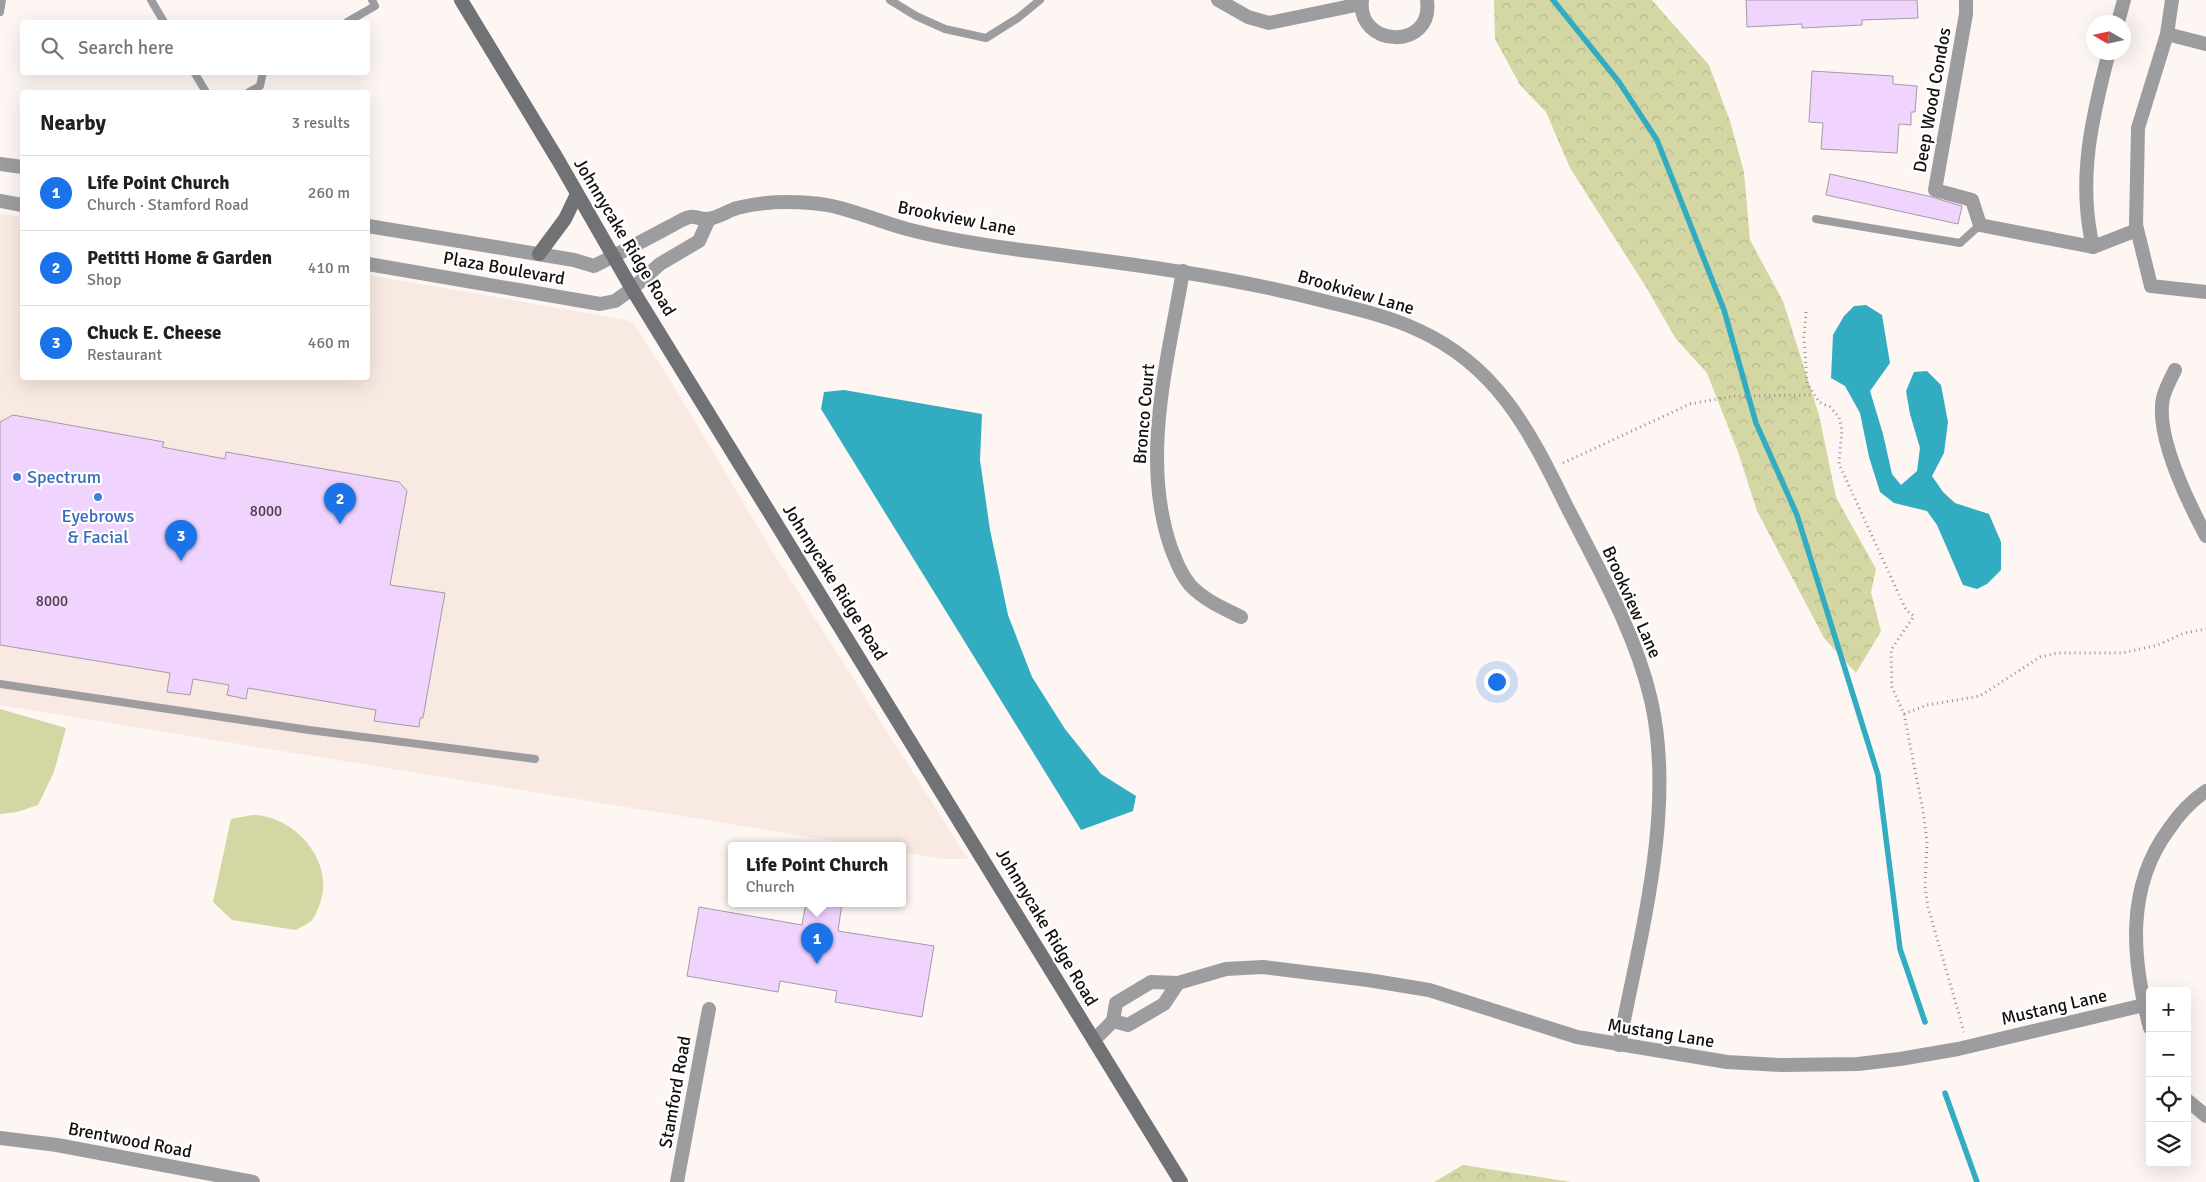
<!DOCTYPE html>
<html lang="en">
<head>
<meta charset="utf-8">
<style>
  :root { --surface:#fff; --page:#f6f6f6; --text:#202124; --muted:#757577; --line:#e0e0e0; --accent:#1a73e8 }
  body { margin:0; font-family:Signika,sans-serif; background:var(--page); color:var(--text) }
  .controls { position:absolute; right:15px; bottom:15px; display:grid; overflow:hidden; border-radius:5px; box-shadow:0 5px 20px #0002 }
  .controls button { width:45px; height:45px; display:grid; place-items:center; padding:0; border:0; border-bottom:1px solid var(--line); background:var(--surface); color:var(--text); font:25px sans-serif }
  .compass { position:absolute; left:2086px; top:15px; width:45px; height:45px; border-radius:50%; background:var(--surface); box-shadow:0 5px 20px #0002; rotate:279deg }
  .you { position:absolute; left:1496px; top:681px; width:18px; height:18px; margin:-12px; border:4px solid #fff; border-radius:50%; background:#1a73e8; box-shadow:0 0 0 8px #1a73e833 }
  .badge { display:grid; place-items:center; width:32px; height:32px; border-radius:50%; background:var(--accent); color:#fff; font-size:16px; font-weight:700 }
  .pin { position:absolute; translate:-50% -41px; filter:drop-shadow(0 1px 2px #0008) }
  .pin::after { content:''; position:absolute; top:26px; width:18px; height:15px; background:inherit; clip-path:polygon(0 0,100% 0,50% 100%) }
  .popup { position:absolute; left:728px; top:842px; width:178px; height:65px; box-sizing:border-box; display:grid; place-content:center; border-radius:5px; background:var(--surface); filter:drop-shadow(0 1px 4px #0005); font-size:16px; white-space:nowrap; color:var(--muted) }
  .popup b { font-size:19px; color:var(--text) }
  .popup::after { content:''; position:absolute; left:50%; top:100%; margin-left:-10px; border:10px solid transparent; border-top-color:var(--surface) }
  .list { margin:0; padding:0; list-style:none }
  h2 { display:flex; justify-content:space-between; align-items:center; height:65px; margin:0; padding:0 20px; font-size:21px }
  h2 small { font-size:16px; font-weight:400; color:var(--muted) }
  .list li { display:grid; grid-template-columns:32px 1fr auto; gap:15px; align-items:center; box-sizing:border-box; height:75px; padding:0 20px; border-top:1px solid var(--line) }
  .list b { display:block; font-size:19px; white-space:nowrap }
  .list p { margin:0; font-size:16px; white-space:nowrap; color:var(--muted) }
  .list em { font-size:16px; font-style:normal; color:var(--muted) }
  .icon { flex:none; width:28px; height:28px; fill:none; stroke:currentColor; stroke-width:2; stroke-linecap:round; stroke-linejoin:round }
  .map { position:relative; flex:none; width:2206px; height:1182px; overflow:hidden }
  .search { position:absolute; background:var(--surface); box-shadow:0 5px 20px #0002; left:20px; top:20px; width:350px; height:55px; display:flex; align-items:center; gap:12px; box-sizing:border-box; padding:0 18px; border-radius:5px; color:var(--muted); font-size:19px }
  .panel { position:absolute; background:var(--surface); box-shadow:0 5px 20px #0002; left:20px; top:90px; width:350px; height:290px; border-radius:5px }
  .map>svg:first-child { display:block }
  .built { fill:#f8e9e2 }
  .grass { fill:#d4d7a4 }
  .forest { fill:url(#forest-crowns) }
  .water { fill:#32acc1 }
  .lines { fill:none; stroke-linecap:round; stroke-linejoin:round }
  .stream { stroke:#32acc1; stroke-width:5.5 }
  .building { fill:#f0d4fe; stroke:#a19da2 }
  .path { stroke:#96908e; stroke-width:3; stroke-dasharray:1 4; stroke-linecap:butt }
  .service { stroke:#9d9da0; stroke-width:8 }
  .minor { stroke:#9d9da0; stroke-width:14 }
  .secondary { stroke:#717276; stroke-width:14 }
  .shop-dot { fill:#3f7fe0; stroke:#fff; stroke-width:2 }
  .labels { text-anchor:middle; stroke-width:4.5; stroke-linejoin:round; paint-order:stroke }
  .number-label { font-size:15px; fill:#4a414b }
  .street-label { font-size:18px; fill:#13100f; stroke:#fff }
  .shop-label { font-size:18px; fill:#366cbe; stroke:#fff; text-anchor:start }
</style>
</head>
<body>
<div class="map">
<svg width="2206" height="1182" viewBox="0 0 2206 1182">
  <defs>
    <pattern id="forest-crowns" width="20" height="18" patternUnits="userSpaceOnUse" patternTransform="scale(1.25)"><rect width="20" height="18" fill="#d4d7a4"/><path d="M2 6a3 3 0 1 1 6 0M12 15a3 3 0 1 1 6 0" fill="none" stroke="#b5b88c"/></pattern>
  </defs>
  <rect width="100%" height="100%" fill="#fdf6f3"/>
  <polygon class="built" points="5,214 22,217 22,378 368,378 368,275 622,319 634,324 678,393 779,562 968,859 945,859 902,852 902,845 859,845 0,705 0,215"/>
  <g class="grass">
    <polygon points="0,709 66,728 54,772 38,805 17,812 0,814"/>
    <path d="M252,815C295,815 337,863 319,906C317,910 316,916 312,920C308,924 301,927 296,930L232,920L213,902L231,819Z"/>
  </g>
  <g class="forest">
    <polygon points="1494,0 1652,0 1709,65 1730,121 1744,172 1750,240 1783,301 1819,415 1836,497 1876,569 1871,592 1881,631 1856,673 1824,638 1757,511 1738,452 1707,373 1676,339 1646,287 1570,168 1546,112 1520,85 1495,39"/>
    <polygon points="1463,1165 1571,1182 1434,1182"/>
  </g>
  <g class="water">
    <polygon points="1866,305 1882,315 1890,363 1870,391 1883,434 1892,474 1901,485 1917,471 1920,448 1910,414 1906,391 1914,372 1927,371 1941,385 1948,422 1944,453 1932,476 1943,492 1955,503 1989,514 2001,542 2001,570 1987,584 1977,589 1963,585 1937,525 1927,511 1894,503 1880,492 1869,457 1860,413 1845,386 1831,378 1833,335 1844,316 1854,306"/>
    <polygon points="844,390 982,414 980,460 990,530 1008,615 1032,677 1065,729 1101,774 1136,796 1133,811 1081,830 821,409 824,392"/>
  </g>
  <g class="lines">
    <g class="stream">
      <polyline points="1553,0 1619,82 1657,140 1724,310 1756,423 1797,515 1878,775 1900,949 1925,1022"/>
      <polyline points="1945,1093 1977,1182"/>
    </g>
  </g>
  <g class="building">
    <polygon points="1746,0 1917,0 1918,18 1862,20 1862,25 1802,28 1802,24 1747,27"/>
    <polygon points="1812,71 1893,76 1893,84 1917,86 1915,112 1911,112 1911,125 1899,124 1897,153 1821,149 1823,123 1809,122"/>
    <polygon points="1830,174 1928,196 1962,206 1958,224 1826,195"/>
    <polygon points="13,415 164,442 162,447 225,459 226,452 399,482 407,491 390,585 445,593 423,718 420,718 419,727 374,721 376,710 248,688 246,699 227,695 229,685 193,679 190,695 167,692 170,673 0,645 0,422"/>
    <polygon points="806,903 842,903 838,931 934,946 922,1017 835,1002 837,991 780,981 778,992 687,976 699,907 802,925"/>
  </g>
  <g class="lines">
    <g class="path">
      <polyline points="1806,312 1804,337 1807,383 1819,402 1830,407 1839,417 1842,430 1839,464 1906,610 1914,616 1891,650 1892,687 1904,714 1923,811 1927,841 1925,886 1928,907 1964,1032"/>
      <polyline points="1563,463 1690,404 1735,396 1813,395"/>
      <polyline points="1904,714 1927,705 1980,696 2040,657 2058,653 2122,653 2158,645 2184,633 2206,629"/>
    </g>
    <g class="service">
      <polyline points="151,0 164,22"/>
      <polyline points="890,0 916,16 945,29 986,38 1018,18 1040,0"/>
      <polyline points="0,12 2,0"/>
      <polyline points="347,22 375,6 372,0"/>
      <polyline points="194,72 206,92"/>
      <polyline points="249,92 260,86 263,72"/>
      <polyline points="1816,219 1960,243 1980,225"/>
      <polyline points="0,684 309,730 535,759"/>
    </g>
    <g class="minor">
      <polyline points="1218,0 1248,17 1269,23 1361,4"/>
      <path d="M1362,0C1356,47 1434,52 1427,0"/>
      <polyline points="1966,0 1966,14 1935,190 1972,200 1980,225 2093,247 2137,230"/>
      <polyline points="2172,0 2167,34 2138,128 2136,225 2151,286 2206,292"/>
      <polyline points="2118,22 2124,0"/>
      <polyline points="2167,34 2206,44"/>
      <polyline points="0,164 22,167"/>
      <polyline points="0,201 22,205"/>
      <path d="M368,226L574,260L594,266C618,254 643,241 667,228C674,225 683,218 690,217C695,216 700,219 706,219C716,219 727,211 737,208C760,202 787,201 811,203C844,205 876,221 907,229C944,239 983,245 1021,250C1123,263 1224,275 1324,301C1356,309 1388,316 1418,330C1497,366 1529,430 1565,503C1597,566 1635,631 1651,700C1676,810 1640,936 1619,1045"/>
      <path d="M2093,247C2077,180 2092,117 2109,52"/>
      <polyline points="368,264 600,304 615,301 632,289 660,264 699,241 709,219"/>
      <path d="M1183,271C1168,360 1140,459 1171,548C1176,561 1181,574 1190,585C1204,600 1223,608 1241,617"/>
      <path d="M2175,370C2171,378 2165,389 2163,398C2155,436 2188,502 2206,536"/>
      <polyline points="1113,1021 1128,1025 1164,1004 1178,983"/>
      <path d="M2150,1028C2132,960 2125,888 2169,829C2179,814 2191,801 2206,791"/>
      <polyline points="1094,1040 1113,1021 1116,1003 1151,982 1178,983 1226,969 1263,967 1368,980 1429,990 1577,1037 1727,1062 1782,1065 1858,1064 1900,1059 1958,1049 2144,1005"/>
      <polyline points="2187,1100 2206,1116"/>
      <polyline points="0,1138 57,1145 253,1182"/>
      <polyline points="677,1182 709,1009"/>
    </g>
    <g class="secondary">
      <polyline points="461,0 558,160 632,289 1181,1182"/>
      <polyline points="539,254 565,219 577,194"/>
    </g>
  </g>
  <g class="shop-dot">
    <circle cx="17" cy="477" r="5"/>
    <circle cx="98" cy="497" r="5"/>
  </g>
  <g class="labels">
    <g class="number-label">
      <text x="266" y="516">8000</text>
      <text x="52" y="606">8000</text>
    </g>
    <g class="street-label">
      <text transform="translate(1932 100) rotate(-80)" y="6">Deep Wood Condos</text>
      <text transform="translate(957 218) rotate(11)" y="6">Brookview Lane</text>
      <text transform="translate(625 237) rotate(59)" y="6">Johnnycake Ridge Road</text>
      <text transform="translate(504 268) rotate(10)" y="6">Plaza Boulevard</text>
      <text transform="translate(1356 292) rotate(16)" y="6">Brookview Lane</text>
      <text transform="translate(1144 414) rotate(-85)" y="6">Bronco Court</text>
      <text transform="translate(835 582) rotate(58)" y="6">Johnnycake Ridge Road</text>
      <text transform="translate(1632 602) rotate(66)" y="6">Brookview Lane</text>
      <text transform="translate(1047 927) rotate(59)" y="6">Johnnycake Ridge Road</text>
      <text transform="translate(2054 1007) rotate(-13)" y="6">Mustang Lane</text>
      <text transform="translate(1661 1033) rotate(9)" y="6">Mustang Lane</text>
      <text transform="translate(675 1092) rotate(-80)" y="6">Stamford Road</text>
      <text transform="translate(130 1140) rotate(11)" y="6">Brentwood Road</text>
    </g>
    <g class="shop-label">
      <text x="27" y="483">Spectrum</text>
      <text x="98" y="522" text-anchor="middle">Eyebrows<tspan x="98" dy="21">&amp; Facial</tspan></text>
    </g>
  </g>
</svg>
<div class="controls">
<button>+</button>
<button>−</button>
<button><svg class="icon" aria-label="locate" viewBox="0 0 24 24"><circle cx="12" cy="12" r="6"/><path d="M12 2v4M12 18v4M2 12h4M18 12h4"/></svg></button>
<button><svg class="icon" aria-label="layers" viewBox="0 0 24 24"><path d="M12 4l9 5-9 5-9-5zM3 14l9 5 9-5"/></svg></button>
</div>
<svg class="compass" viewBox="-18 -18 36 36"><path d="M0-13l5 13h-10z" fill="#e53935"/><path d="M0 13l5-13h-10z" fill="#757577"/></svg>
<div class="you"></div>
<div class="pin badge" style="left:817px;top:964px">1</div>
<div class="popup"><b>Life Point Church</b>Church</div>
<div class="pin badge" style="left:340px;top:524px">2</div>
<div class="pin badge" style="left:181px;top:561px">3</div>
<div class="search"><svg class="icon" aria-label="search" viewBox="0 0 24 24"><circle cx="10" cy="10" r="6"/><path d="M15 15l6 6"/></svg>Search here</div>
<section class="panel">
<h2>Nearby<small>3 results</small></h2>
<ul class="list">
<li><span class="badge">1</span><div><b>Life Point Church</b><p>Church · Stamford Road</p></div><em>260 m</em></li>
<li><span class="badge">2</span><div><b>Petitti Home &amp; Garden</b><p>Shop</p></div><em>410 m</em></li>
<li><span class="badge">3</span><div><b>Chuck E. Cheese</b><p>Restaurant</p></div><em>460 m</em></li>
</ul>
</section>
</div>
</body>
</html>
